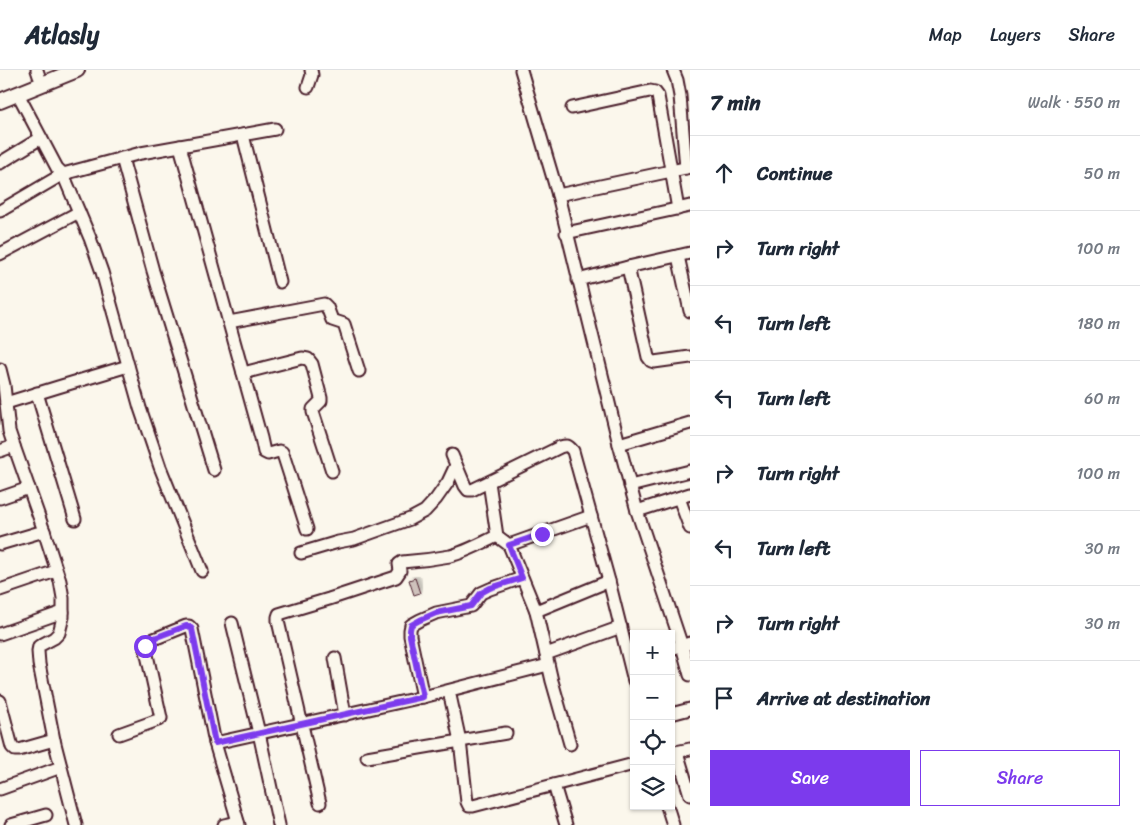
<!DOCTYPE html>
<html lang="en">
<head>
<meta charset="utf-8">
<style>
  :root { --surface:#fff; --page:#f6f6f7; --text:#1f2937; --muted:#747a83; --line:#e0e1e3; --accent:#7c3aed }
  body { margin:0; font-family:Sriracha,sans-serif; background:var(--page); color:var(--text) }
  .controls { position:absolute; right:15px; bottom:15px; display:grid; overflow:hidden; border-radius:0px; box-shadow:0 1px 4px #0004 }
  .controls button { width:45px; height:45px; display:grid; place-items:center; padding:0; border:0; border-bottom:1px solid var(--line); background:var(--surface); color:var(--text); font:25px sans-serif }
  .stop { position:absolute; width:15px; height:15px; margin:-11px; border:4px solid #7c3aed; border-radius:50%; background:#fff }
  .stop.end { background:#7c3aed; border-color:#fff; box-shadow:0 1px 5px #0008 }
  .list { margin:0; padding:0; list-style:none }
  h2 { display:flex; justify-content:space-between; align-items:center; height:65px; margin:0; padding:0 20px; font-size:21px }
  h2 small { font-size:16px; font-weight:400; color:var(--muted) }
  .list li { display:grid; grid-template-columns:32px 1fr auto; gap:15px; align-items:center; box-sizing:border-box; height:75px; padding:0 20px; border-top:1px solid var(--line) }
  .list b { display:block; font-size:19px; white-space:nowrap }
  .list em { font-size:16px; font-style:normal; color:var(--muted) }
  .actions { display:flex; gap:10px; padding:15px 20px }
  .actions a { flex:1; padding:11px 0; border:1px solid var(--accent); border-radius:0px; text-align:center; font-size:18px; color:var(--accent) }
  .actions .main { background:var(--accent); color:#fff }
  .icon { flex:none; width:28px; height:28px; fill:none; stroke:currentColor; stroke-width:2; stroke-linecap:round; stroke-linejoin:round }
  .map { position:relative; flex:none; width:690px; height:755px; overflow:hidden }
  header { display:flex; align-items:center; gap:30px; box-sizing:border-box; height:70px; padding:0 25px; background:var(--surface); border-bottom:1px solid var(--line) }
  header strong { font-size:24px }
  nav { display:flex; gap:28px; margin-inline-start:auto; font-size:18px }
  main { display:flex }
  aside { flex:1; background:var(--surface) }
  .map>svg:first-child { display:block }
  .building { fill:#cfc2bc; stroke:#4a1f2b; filter:url(#shadow) }
  .lines { fill:none; stroke-linecap:round; stroke-linejoin:round }
  .minor-casing { stroke:#4a1f2b; stroke-width:15 }
  .major-casing { stroke:#4a1f2b; stroke-width:18 }
  .minor { stroke:#fbf7ec; stroke-width:11 }
  .major { stroke:#fbf7ec; stroke-width:14 }
  .route { stroke:#7c3aed; stroke-width:6 }
</style>
</head>
<body>
<header>
<strong>Atlasly</strong>
<nav><a>Map</a><a>Layers</a><a>Share</a></nav>
</header>
<main>
<div class="map">
<svg width="690" height="755" viewBox="0 0 690 755">
  <defs>
    <filter id="shadow"><feDropShadow dx="3.5" dy="-3.5" stdDeviation="2.5" flood-color="#0004"/></filter>
  </defs>
  <rect width="100%" height="100%" fill="#fbf7ec"/>
  <filter id="ink" filterUnits="userSpaceOnUse"><feTurbulence type="fractalNoise" baseFrequency=".02" numOctaves="2"/><feDisplacementMap in="SourceGraphic" scale="10" xChannelSelector="R" yChannelSelector="G"/><feConvolveMatrix kernelMatrix="1 2 1 2 8 2 1 2 1" color-interpolation-filters="sRGB"/></filter>
  <g filter="url(#ink)">
    <polygon class="building" points="415,508 420,523 414,525 409,510"/>
    <g class="lines">
      <defs>
        <g id="minor">
          <polyline points="37,0 39,6"/>
          <polyline points="521,0 558,125 619,374 637,441 682,576 690,605"/>
          <polyline points="673,0 677,10 680,26 686,98"/>
          <polyline points="308,17 312,5 311,0"/>
          <polyline points="18,24 57,98 63,104 141,83 275,59"/>
          <polyline points="572,38 650,21 655,22 658,26 678,139"/>
          <polyline points="243,65 280,212"/>
          <polyline points="180,76 261,368 264,382 268,384 279,381 282,382 283,384 307,459"/>
          <polyline points="122,88 153,201 214,400"/>
          <polyline points="0,93 41,68"/>
          <polyline points="558,125 690,97"/>
          <polyline points="0,141 63,104 90,168 102,202 140,338 160,397 202,501"/>
          <polyline points="566,163 690,136"/>
          <polyline points="0,184 79,142"/>
          <polyline points="678,186 690,241"/>
          <polyline points="628,197 648,287 651,291 654,292 690,287"/>
          <polyline points="578,210 628,197 690,183"/>
          <polyline points="229,252 324,234 327,237 332,250 344,254 359,301"/>
          <polyline points="0,299 4,315 9,361 14,376 44,461 60,511 63,528 63,547 59,563 54,568 39,576 38,581 39,594 54,670 76,755"/>
          <polyline points="243,303 302,288 308,289 312,294 321,328 321,331 313,339 313,342 332,401"/>
          <polyline points="37,323 75,449"/>
          <polyline points="6,333 58,317 128,296"/>
          <polyline points="619,374 690,353"/>
          <polyline points="0,381 14,376"/>
          <path d="M452,385L465,416L468,420H472L560,377C567,375 568,375 573,381L609,511L634,611"/>
          <polyline points="489,412 497,466 509,475 536,541 552,611 570,674"/>
          <polyline points="630,416 690,401"/>
          <polyline points="0,428 29,418"/>
          <polyline points="679,428 690,458"/>
          <polyline points="637,441 690,424"/>
          <polyline points="0,474 44,461"/>
          <polyline points="509,475 591,446"/>
          <polyline points="301,483 338,472 354,469 410,449 425,441 436,429 448,412 456,395"/>
          <polyline points="0,520 56,501"/>
          <polyline points="536,541 609,511"/>
          <polyline points="232,553 259,663 279,755"/>
          <polyline points="0,564 63,542"/>
          <polyline points="671,579 690,573"/>
          <polyline points="546,584 621,557"/>
          <polyline points="335,588 345,645"/>
          <polyline points="449,621 460,671 506,663"/>
          <polyline points="423,627 410,566 410,560 411,555 420,550 436,543 471,536 481,523 490,519 522,508"/>
          <polyline points="0,631 12,677 15,680 19,680 54,670"/>
          <polyline points="671,644 690,639"/>
          <polyline points="119,664 158,650 161,648 145,576 149,571 186,556 189,556 192,559 215,673 239,755"/>
          <polyline points="215,673 423,627 548,595"/>
          <polyline points="677,682 690,725"/>
          <polyline points="671,683 690,679"/>
          <polyline points="367,687 460,671 467,732 469,736 473,736 634,694"/>
          <polyline points="554,715 566,755"/>
          <polyline points="0,719 61,697"/>
          <path d="M320,733L278,551V547L279,544L329,529L396,507L400,501L399,494L402,492C418,491 434,489 450,486C466,482 482,473 497,466"/>
          <polyline points="667,736 673,755"/>
          <polyline points="11,755 46,745"/>
          <polyline points="224,755 238,752"/>
        </g>
        <polyline id="major" points="0,31 77,0"/>
      </defs>
      <use href="#minor" class="minor-casing"/>
      <use href="#major" class="major-casing"/>
      <use href="#minor" class="minor"/>
      <use href="#major" class="major"/>
    </g>
  </g>
  <g class="lines" filter="url(#ink)">
    <polyline class="route" points="145,576 149,570 186,556 189,556 192,559 215,673 423,627 410,566 410,560 411,555 420,550 436,543 471,536 481,523 490,518 522,508 509,475 542,464"/>
  </g>
</svg>
<div class="controls">
<button>+</button>
<button>−</button>
<button><svg class="icon" aria-label="locate" viewBox="0 0 24 24"><circle cx="12" cy="12" r="6"/><path d="M12 2v4M12 18v4M2 12h4M18 12h4"/></svg></button>
<button><svg class="icon" aria-label="layers" viewBox="0 0 24 24"><path d="M12 4l9 5-9 5-9-5zM3 14l9 5 9-5"/></svg></button>
</div>
<div class="stop" style="left:145px;top:576px"></div>
<div class="stop end" style="left:542px;top:464px"></div>
</div>
<aside>
<h2>7 min<small>Walk · 550 m</small></h2>
<ul class="list">
<li><svg class="icon" aria-label="ahead" viewBox="0 0 24 24"><path d="M12 20V5M6 11l6-6 6 6"/></svg><div><b>Continue</b></div><em>50 m</em></li>
<li><svg class="icon" aria-label="right" viewBox="0 0 24 24"><path d="M7 20v-9h11M14 6l5 5-5 5"/></svg><div><b>Turn right</b></div><em>100 m</em></li>
<li><svg class="icon" aria-label="left" viewBox="0 0 24 24"><path d="M17 20v-9H6M10 6l-5 5 5 5"/></svg><div><b>Turn left</b></div><em>180 m</em></li>
<li><svg class="icon" aria-label="left" viewBox="0 0 24 24"><path d="M17 20v-9H6M10 6l-5 5 5 5"/></svg><div><b>Turn left</b></div><em>60 m</em></li>
<li><svg class="icon" aria-label="right" viewBox="0 0 24 24"><path d="M7 20v-9h11M14 6l5 5-5 5"/></svg><div><b>Turn right</b></div><em>100 m</em></li>
<li><svg class="icon" aria-label="left" viewBox="0 0 24 24"><path d="M17 20v-9H6M10 6l-5 5 5 5"/></svg><div><b>Turn left</b></div><em>30 m</em></li>
<li><svg class="icon" aria-label="right" viewBox="0 0 24 24"><path d="M7 20v-9h11M14 6l5 5-5 5"/></svg><div><b>Turn right</b></div><em>30 m</em></li>
<li><svg class="icon" aria-label="arrive" viewBox="0 0 24 24"><path d="M6 21V4h12l-3 4 3 4H6"/></svg><div><b>Arrive at destination</b></div></li>
</ul>
<div class="actions"><a class="main">Save</a><a>Share</a></div>
</aside>
</main>
</body>
</html>
